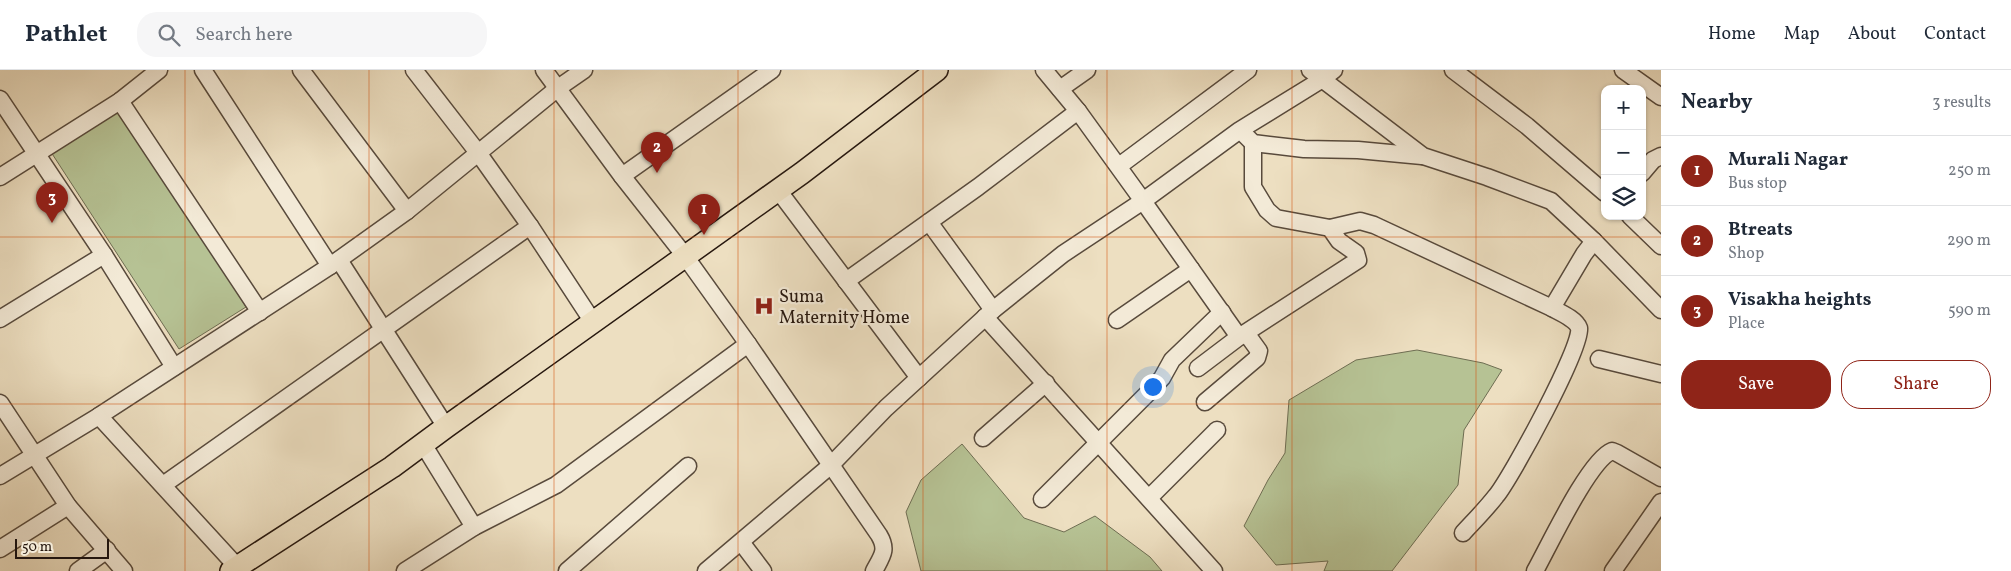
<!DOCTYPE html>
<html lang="en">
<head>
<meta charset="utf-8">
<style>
  :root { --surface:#fff; --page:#f6f6f7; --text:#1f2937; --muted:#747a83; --line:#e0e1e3; --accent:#8f2418 }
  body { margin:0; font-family:Vollkorn,serif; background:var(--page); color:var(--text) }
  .controls { position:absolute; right:15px; top:15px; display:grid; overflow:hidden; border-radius:10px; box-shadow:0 1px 4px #0004 }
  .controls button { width:45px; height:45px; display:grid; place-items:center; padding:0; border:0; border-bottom:1px solid var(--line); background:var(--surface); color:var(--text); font:25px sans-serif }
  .scale { position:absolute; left:15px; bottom:12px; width:94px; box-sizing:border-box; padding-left:5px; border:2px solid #27180f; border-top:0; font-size:14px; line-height:18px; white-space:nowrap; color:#27180f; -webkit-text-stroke:4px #f3ead7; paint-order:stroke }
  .you { position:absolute; left:1152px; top:316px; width:18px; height:18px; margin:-12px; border:4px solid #fff; border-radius:50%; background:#1a73e8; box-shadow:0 0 0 8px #1a73e833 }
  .badge { display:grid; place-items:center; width:32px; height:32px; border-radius:50%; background:var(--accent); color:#fff; font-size:16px; font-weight:700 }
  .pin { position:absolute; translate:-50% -41px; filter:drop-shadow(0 1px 2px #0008) }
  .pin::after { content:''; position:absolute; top:26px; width:18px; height:15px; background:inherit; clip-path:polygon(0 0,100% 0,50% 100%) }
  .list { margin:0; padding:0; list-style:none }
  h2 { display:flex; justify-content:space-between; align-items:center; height:65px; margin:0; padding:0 20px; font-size:21px }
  h2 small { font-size:16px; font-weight:400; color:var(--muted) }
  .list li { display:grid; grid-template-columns:32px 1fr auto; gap:15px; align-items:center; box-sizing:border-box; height:70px; padding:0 20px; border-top:1px solid var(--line) }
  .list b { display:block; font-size:19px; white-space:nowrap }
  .list p { margin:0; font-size:16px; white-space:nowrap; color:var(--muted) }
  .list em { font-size:16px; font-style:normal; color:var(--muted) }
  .actions { display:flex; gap:10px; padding:15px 20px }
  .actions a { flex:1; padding:11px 0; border:1px solid var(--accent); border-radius:20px; text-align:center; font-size:18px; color:var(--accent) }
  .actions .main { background:var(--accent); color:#fff }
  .icon { flex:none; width:28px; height:28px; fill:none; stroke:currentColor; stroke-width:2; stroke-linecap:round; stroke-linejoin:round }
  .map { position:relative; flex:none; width:1661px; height:501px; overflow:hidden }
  header { display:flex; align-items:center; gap:30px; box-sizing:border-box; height:70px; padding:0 25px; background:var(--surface); border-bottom:1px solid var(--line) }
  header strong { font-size:24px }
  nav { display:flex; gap:28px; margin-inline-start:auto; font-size:18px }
  .search { width:350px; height:45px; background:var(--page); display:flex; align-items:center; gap:12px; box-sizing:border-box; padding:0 18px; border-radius:20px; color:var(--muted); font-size:19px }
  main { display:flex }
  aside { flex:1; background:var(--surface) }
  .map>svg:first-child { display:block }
  .green { fill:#b6c294; stroke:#6e6d52 }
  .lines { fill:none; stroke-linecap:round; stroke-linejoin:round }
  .minor-casing { stroke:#584a3c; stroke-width:19 }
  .major-casing { stroke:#27180f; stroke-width:24 }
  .minor { stroke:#f3ead7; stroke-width:16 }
  .major { stroke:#eddfc1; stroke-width:21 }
  .grid { fill:none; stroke:#d5520c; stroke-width:1; stroke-opacity:0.55 }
  .labels { text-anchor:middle; stroke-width:4.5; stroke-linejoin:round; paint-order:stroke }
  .poi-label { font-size:18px; fill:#27180f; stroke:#f3ead7; text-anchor:start }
</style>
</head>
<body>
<header>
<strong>Pathlet</strong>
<div class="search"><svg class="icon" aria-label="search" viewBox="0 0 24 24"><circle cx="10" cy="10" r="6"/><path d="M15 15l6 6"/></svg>Search here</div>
<nav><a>Home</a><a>Map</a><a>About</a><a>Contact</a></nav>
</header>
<main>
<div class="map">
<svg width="1661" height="501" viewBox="0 0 1661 501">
  <rect width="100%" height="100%" fill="#eddfc1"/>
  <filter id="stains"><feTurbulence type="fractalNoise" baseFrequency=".004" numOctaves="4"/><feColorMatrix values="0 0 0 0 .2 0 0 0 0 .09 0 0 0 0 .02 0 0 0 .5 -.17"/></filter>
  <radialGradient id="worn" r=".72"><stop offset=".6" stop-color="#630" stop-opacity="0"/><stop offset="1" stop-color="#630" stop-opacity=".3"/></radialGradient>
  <g class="green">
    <polygon points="118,32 246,237 179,279 49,79"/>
    <polygon points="1417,280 1483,293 1502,300 1464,360 1458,415 1392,501 1324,501 1328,491 1276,495 1244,456 1268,410 1285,383 1289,330 1356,290"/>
    <polygon points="962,374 1024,448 1064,462 1095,446 1150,487 1162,501 921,501 906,442 921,410"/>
  </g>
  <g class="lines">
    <defs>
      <g id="minor">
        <polyline points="203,0 330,196"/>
        <polyline points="301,0 407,141"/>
        <path d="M544,0L622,106L685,186L748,274L879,465C888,480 882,486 874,501"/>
        <polyline points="1310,0 1423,86 1487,107 1551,131 1594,171 1661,240"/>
        <polyline points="1453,0 1527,56 1605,123"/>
        <polyline points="1623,0 1661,27"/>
        <polyline points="1060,19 1087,0"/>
        <polyline points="0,29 104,185 174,297"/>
        <polyline points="120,31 260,242"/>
        <polyline points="1245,65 1253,73 1304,79 1358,80 1422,86"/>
        <polyline points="1253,73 1253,117 1267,140 1276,148 1330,158 1360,151 1374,155 1552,238 1584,184 1594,171"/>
        <polyline points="1119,96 1248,0"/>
        <polyline points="1642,103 1653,90 1661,86"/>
        <polyline points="622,106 772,0"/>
        <polyline points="0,107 120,31 159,0"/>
        <polyline points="778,120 919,308"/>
        <polyline points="1630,146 1661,176"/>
        <polyline points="929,152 993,240"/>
        <polyline points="530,156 593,252"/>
        <polyline points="339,190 446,357"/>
        <polyline points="846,211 978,117 1078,41 1044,0"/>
        <polyline points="985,247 1214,501"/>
        <polyline points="0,249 104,185"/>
        <polyline points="1117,250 1191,199"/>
        <polyline points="1239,267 1143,131 1240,60 1321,10 1334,0"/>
        <polyline points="1599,289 1661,304"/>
        <polyline points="1198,298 1239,267 1358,190 1356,183 1339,171 1330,158"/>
        <polyline points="1205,332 1257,288 1259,281 1246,263"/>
        <polyline points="0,333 68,436 124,501"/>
        <polyline points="99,346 330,196 407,141 558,18 584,0"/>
        <polyline points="983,368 1046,313"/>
        <polyline points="423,374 474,457"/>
        <polyline points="0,406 99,346 241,501"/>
        <polyline points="163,415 530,156 479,84 414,0"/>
        <polyline points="1149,428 1217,360"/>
        <polyline points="1042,429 1153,318 1162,308 1172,290 1222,242"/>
        <path d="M1463,463C1474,451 1486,439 1496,426C1511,408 1584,274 1579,258C1576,249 1559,242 1552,238"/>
        <polyline points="741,472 763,501"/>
        <polyline points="0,479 68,436"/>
        <polyline points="78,501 107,480"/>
        <polyline points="405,501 474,457 556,415 748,274"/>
        <polyline points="567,501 688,396"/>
        <polyline points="706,501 830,396 886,338 993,240 1063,184 1143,131 1078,41"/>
        <path d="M1535,501C1549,476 1589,390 1612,381L1617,383L1661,408"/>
        <polyline points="1613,501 1661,432"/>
      </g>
      <polyline id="major" points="231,501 392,397 446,357 802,103 937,0"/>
    </defs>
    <use href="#minor" class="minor-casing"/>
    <use href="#major" class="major-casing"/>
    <use href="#minor" class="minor"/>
    <use href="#major" class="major"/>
  </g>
  <path class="grid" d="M185,0V501M369,0V501M554,0V501M738,0V501M923,0V501M1107,0V501M1292,0V501M1476,0V501M0,167H1661M0,334H1661"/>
  <defs>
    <symbol id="hospital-bare" viewBox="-9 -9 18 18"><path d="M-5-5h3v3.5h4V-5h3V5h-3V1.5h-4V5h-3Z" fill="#8f2418" stroke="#f3ead7" stroke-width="2.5" paint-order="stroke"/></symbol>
  </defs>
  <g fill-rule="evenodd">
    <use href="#hospital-bare" x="750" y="222" width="28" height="28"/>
  </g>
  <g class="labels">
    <g class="poi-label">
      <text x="779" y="232">Suma<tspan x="779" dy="21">Maternity Home</tspan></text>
    </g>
  </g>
  <rect width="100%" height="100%" filter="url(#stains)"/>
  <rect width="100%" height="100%" fill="url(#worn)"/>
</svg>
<div class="controls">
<button>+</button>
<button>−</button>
<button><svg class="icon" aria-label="layers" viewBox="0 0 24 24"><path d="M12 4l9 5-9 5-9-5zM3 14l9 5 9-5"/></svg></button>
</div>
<div class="scale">50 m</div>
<div class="you"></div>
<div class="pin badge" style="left:704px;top:165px">1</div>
<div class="pin badge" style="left:657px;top:103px">2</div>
<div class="pin badge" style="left:52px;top:153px">3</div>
</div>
<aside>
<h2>Nearby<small>3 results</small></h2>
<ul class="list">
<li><span class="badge">1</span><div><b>Murali Nagar</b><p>Bus stop</p></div><em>250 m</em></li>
<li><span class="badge">2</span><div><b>Btreats</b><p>Shop</p></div><em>290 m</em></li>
<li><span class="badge">3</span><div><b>Visakha heights</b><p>Place</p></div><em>590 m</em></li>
</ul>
<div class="actions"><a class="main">Save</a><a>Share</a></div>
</aside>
</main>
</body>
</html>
